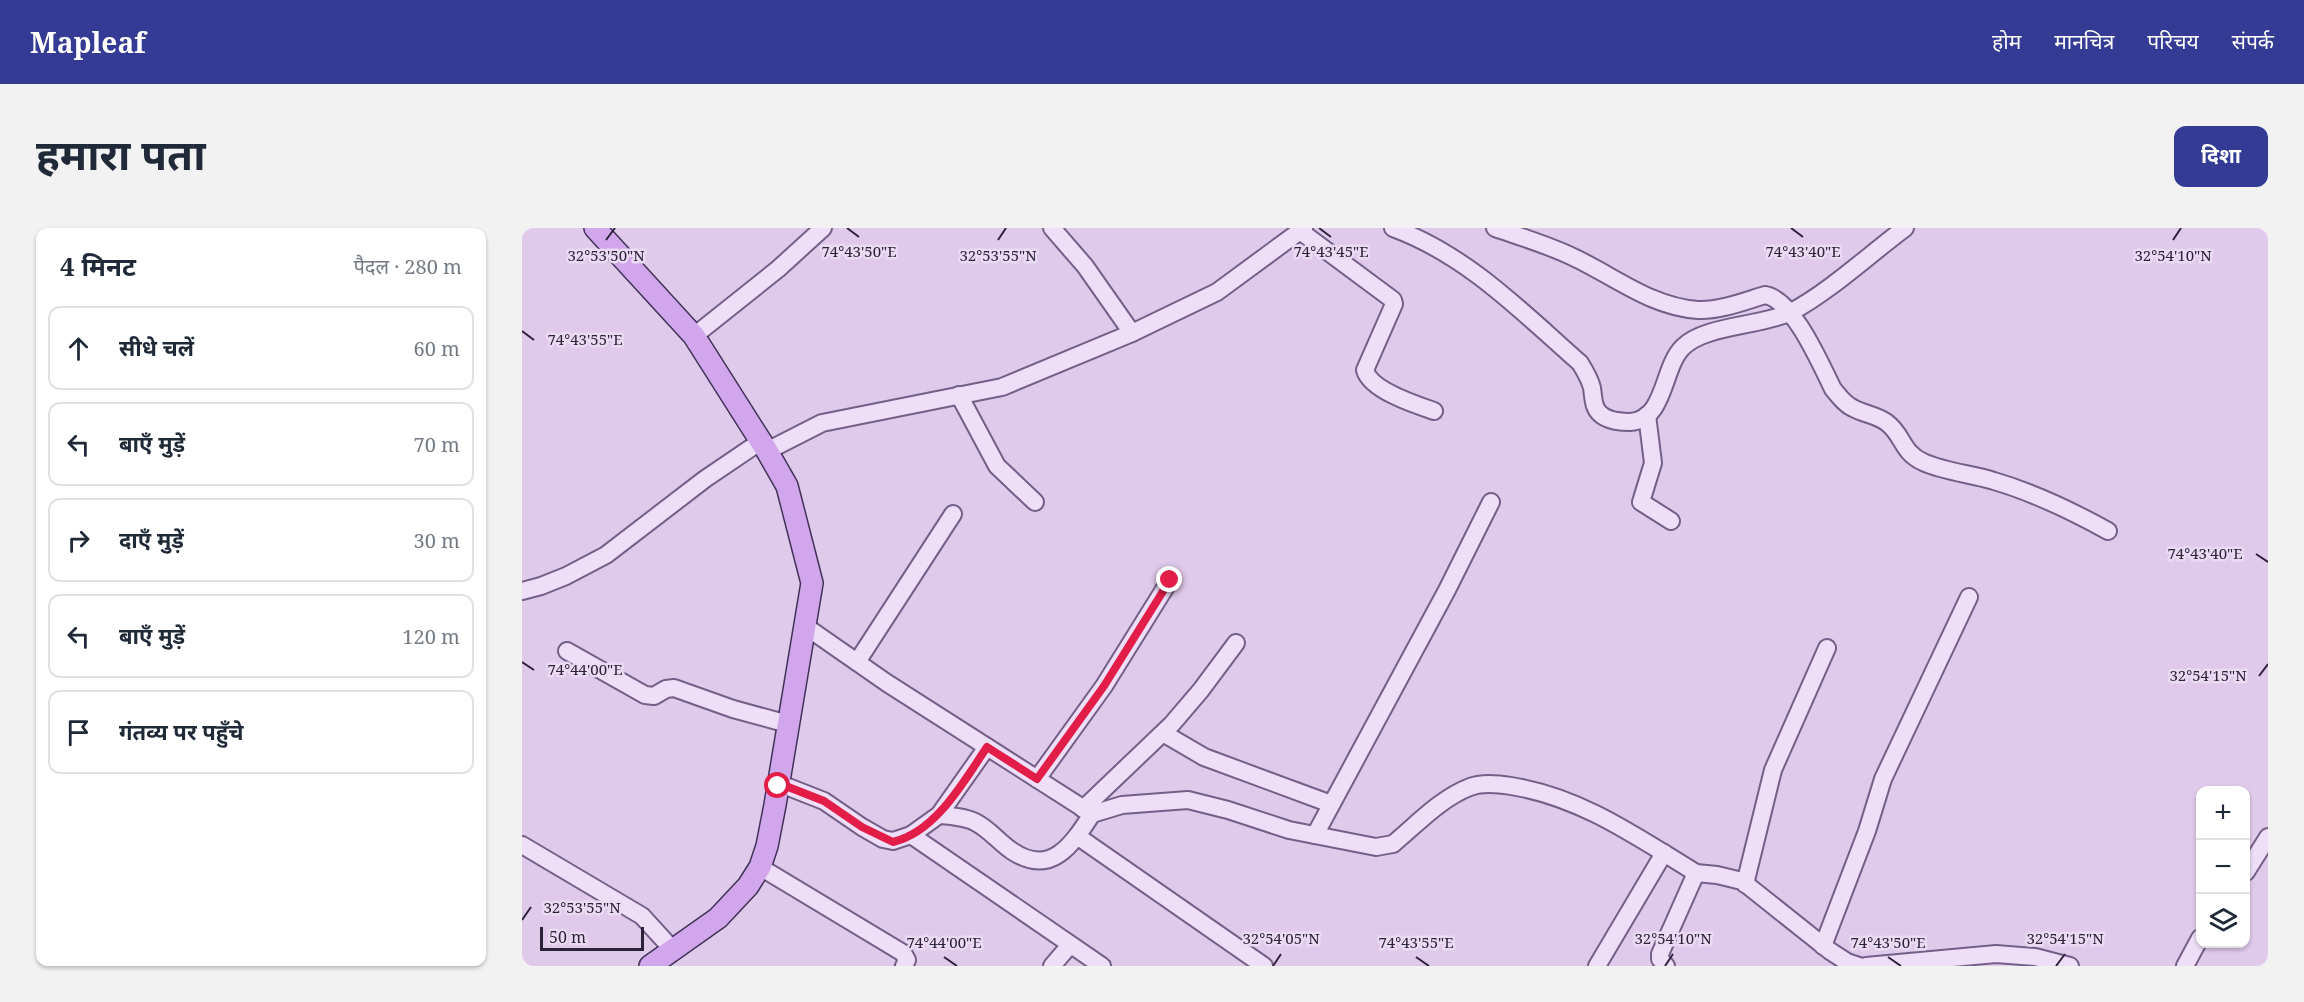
<!DOCTYPE html>
<html lang="hi">
<head>
<meta charset="utf-8">
<style>
  :root { --surface:#fff; --page:#f2f2f3; --text:#1f2937; --muted:#747a83; --line:#e0e1e3; --accent:#333b94 }
  body { margin:0; font-family:"Noto Serif","Noto Sans Devanagari",serif; background:var(--page); color:var(--text) }
  .controls { position:absolute; right:18px; bottom:18px; display:grid; overflow:hidden; border-radius:12px; box-shadow:0 2px 4px #0004 }
  .controls button { width:54px; height:54px; display:grid; place-items:center; padding:0; border:0; border-bottom:2px solid var(--line); background:var(--surface); color:var(--text); font:30px sans-serif }
  .scale { position:absolute; left:18px; bottom:15px; width:104px; box-sizing:border-box; padding-left:6px; border:3px solid #2c223a; border-top:0; font-size:16px; line-height:21px; white-space:nowrap; color:#2c223a; -webkit-text-stroke:4px #eadaf4; paint-order:stroke }
  .stop { position:absolute; width:18px; height:18px; margin:-14px; border:4px solid #e11d48; border-radius:50%; background:#fff }
  .stop.end { background:#e11d48; border-color:#fff; box-shadow:0 2px 6px #0008 }
  .list { margin:0; padding:0; list-style:none }
  h2 { display:flex; justify-content:space-between; align-items:center; height:78px; margin:0; padding:0 24px; font-size:26px }
  h2 small { font-size:20px; font-weight:400; color:var(--muted) }
  .list li { display:grid; grid-template-columns:39px 1fr auto; gap:18px; align-items:center; box-sizing:border-box; height:84px; margin:0 12px 12px; padding:0 12px; border:2px solid var(--line); border-radius:12px }
  .list b { display:block; font-size:22px; white-space:nowrap }
  .list em { font-size:20px; font-style:normal; color:var(--muted) }
  .icon { flex:none; width:33px; height:33px; fill:none; stroke:currentColor; stroke-width:2; stroke-linecap:round; stroke-linejoin:round }
  .map { position:relative; flex:none; width:1746px; height:738px; overflow:hidden; border-radius:12px }
  header { display:flex; align-items:center; gap:36px; box-sizing:border-box; height:84px; padding:0 30px; background:var(--accent); color:#fff }
  header strong { font-size:28px }
  nav { display:flex; gap:33px; margin-inline-start:auto; font-size:21px }
  .intro { display:flex; align-items:center; justify-content:space-between; box-sizing:border-box; height:144px; padding:0 36px }
  h1 { margin:0; font-size:42px }
  .button { padding:15px 27px; border-radius:12px; background:var(--accent); color:#fff; font-size:21px; font-weight:700 }
  main { display:flex; gap:36px; padding:0 36px }
  aside { flex:1; background:var(--surface); border-radius:12px; box-shadow:0 2px 4px #0004 }
  .map>svg:first-child { display:block }
  .lines { fill:none; stroke-linecap:round; stroke-linejoin:round }
  .minor-casing { stroke:#726088; stroke-width:20 }
  .major-casing { stroke:#413357; stroke-width:24 }
  .minor { stroke:#eedef7; stroke-width:16 }
  .major { stroke:#d1a6ec; stroke-width:21 }
  .route { stroke:#e11d48; stroke-width:8 }
  .ticks { fill:none; stroke:#2c223a; stroke-width:2 }
  .ticks-label { font-size:15px; text-anchor:middle; fill:#2c223a; stroke:#eadaf4; stroke-width:5; stroke-linejoin:round; paint-order:stroke }
</style>
</head>
<body>
<header>
<strong>Mapleaf</strong>
<nav><a>होम</a><a>मानचित्र</a><a>परिचय</a><a>संपर्क</a></nav>
</header>
<div class="intro"><h1>हमारा पता</h1><a class="button">दिशा</a></div>
<main>
<aside>
<h2>4 मिनट<small>पैदल · 280 m</small></h2>
<ul class="list">
<li><svg class="icon" aria-label="ahead" viewBox="0 0 24 24"><path d="M12 20V5M6 11l6-6 6 6"/></svg><div><b>सीधे चलें</b></div><em>60 m</em></li>
<li><svg class="icon" aria-label="left" viewBox="0 0 24 24"><path d="M17 20v-9H6M10 6l-5 5 5 5"/></svg><div><b>बाएँ मुड़ें</b></div><em>70 m</em></li>
<li><svg class="icon" aria-label="right" viewBox="0 0 24 24"><path d="M7 20v-9h11M14 6l5 5-5 5"/></svg><div><b>दाएँ मुड़ें</b></div><em>30 m</em></li>
<li><svg class="icon" aria-label="left" viewBox="0 0 24 24"><path d="M17 20v-9H6M10 6l-5 5 5 5"/></svg><div><b>बाएँ मुड़ें</b></div><em>120 m</em></li>
<li><svg class="icon" aria-label="arrive" viewBox="0 0 24 24"><path d="M6 21V4h12l-3 4 3 4H6"/></svg><div><b>गंतव्य पर पहुँचे</b></div></li>
</ul>
</aside>
<div class="map">
<svg width="1746" height="738" viewBox="0 0 1746 738">
  <rect width="100%" height="100%" fill="#e0caec"/>
  <g class="lines">
    <defs>
      <g id="minor">
        <polyline points="530,0 563,38 610,105"/>
        <path d="M871,0C945,27 1000,84 1058,135C1063,143 1068,151 1070,160C1071,166 1071,172 1073,178C1078,192 1095,194 1108,194C1144,192 1140,139 1161,119C1183,97 1240,98 1269,84C1307,64 1348,26 1383,0"/>
        <path d="M973,0C999,9 1026,17 1051,29C1092,48 1129,79 1176,82C1198,83 1223,73 1243,67C1271,71 1299,137 1311,161C1317,168 1322,176 1331,180C1342,186 1354,187 1364,194C1382,207 1378,223 1401,234C1423,244 1450,246 1472,253C1513,265 1550,283 1586,303"/>
        <path d="M778,3L871,72L872,76L843,142C848,162 894,177 912,183"/>
        <polyline points="172,108 256,41 301,0"/>
        <polyline points="437,167 475,238 513,274"/>
        <polyline points="1125,187 1131,235 1119,274 1149,293"/>
        <polyline points="245,223 300,195 480,159 610,105 695,64 782,0"/>
        <polyline points="0,363 19,358 44,348 84,327 183,251 239,213"/>
        <path d="M283,398L365,455L570,586C550,617 529,649 490,623C477,614 467,601 453,594C443,589 429,588 417,587"/>
        <polyline points="45,423 123,467 132,468 144,461 152,460 211,481 266,496"/>
        <polyline points="335,434 431,286"/>
        <polyline points="641,505 682,529 809,576"/>
        <polyline points="515,551 582,458 648,352"/>
        <polyline points="256,555 302,573 340,599 361,611 371,613 389,607 580,738"/>
        <polyline points="561,581 650,496 679,462 714,415"/>
        <path d="M570,586L600,577L666,572L706,582L767,602L854,619L871,616C895,596 919,570 948,559C960,554 977,556 989,558C1059,569 1115,609 1174,645L1195,647L1220,653L1308,723L1325,734L1337,738"/>
        <polyline points="389,607 417,587 465,519"/>
        <polyline points="793,607 925,362 969,274"/>
        <polyline points="555,608 742,738"/>
        <polyline points="0,617 120,688 151,722"/>
        <polyline points="238,639 381,725 385,732 382,738"/>
        <polyline points="1724,644 1746,609"/>
        <polyline points="1223,656 1251,542 1305,420"/>
        <polyline points="1301,718 1345,603 1361,551 1447,369"/>
        <polyline points="530,738 548,717"/>
        <polyline points="1075,738 1142,625"/>
        <polyline points="1144,738 1138,731 1138,726 1174,645"/>
        <polyline points="1344,738 1474,726 1513,729 1548,738"/>
        <polyline points="1663,738 1678,710"/>
      </g>
      <polyline id="major" points="73,0 172,108 245,223 265,258 290,355 253,577 245,618 238,639 226,658 196,690 128,738"/>
    </defs>
    <use href="#minor" class="minor-casing"/>
    <use href="#major" class="major-casing"/>
    <use href="#minor" class="minor"/>
    <use href="#major" class="major"/>
  </g>
  <g class="lines">
    <path class="route" d="M256,558V555L302,573L340,599L371,614C414,604 442,553 465,519L515,551L582,458L648,352"/>
  </g>
  <path class="ticks" d="M325,0L337,9M797,0L809,9M1269,0L1281,9M84,12L93,0M476,12L484,0M1651,12L1659,0M0,103L12,112M1734,326L1746,334M0,434L12,442M1737,448L1746,436M0,692L9,679M422,729L435,738M894,729L907,738M1366,729L1379,738M751,738L759,726M1143,738L1151,726M1534,738L1543,726"/>
  <g class="ticks-label">
    <text x="337" y="29">74°43'50"E</text>
    <text x="809" y="29">74°43'45"E</text>
    <text x="1281" y="29">74°43'40"E</text>
    <text x="84" y="33">32°53'50"N</text>
    <text x="476" y="33">32°53'55"N</text>
    <text x="1651" y="33">32°54'10"N</text>
    <text x="63" y="117">74°43'55"E</text>
    <text x="1683" y="331">74°43'40"E</text>
    <text x="63" y="447">74°44'00"E</text>
    <text x="1686" y="453">32°54'15"N</text>
    <text x="60" y="685">32°53'55"N</text>
    <text x="759" y="716">32°54'05"N</text>
    <text x="1151" y="716">32°54'10"N</text>
    <text x="1543" y="716">32°54'15"N</text>
    <text x="422" y="720">74°44'00"E</text>
    <text x="894" y="720">74°43'55"E</text>
    <text x="1366" y="720">74°43'50"E</text>
  </g>
</svg>
<div class="controls">
<button>+</button>
<button>−</button>
<button><svg class="icon" aria-label="layers" viewBox="0 0 24 24"><path d="M12 4l9 5-9 5-9-5zM3 14l9 5 9-5"/></svg></button>
</div>
<div class="scale">50 m</div>
<div class="stop" style="left:256px;top:558px"></div>
<div class="stop end" style="left:648px;top:352px"></div>
</div>
</main>
</body>
</html>
